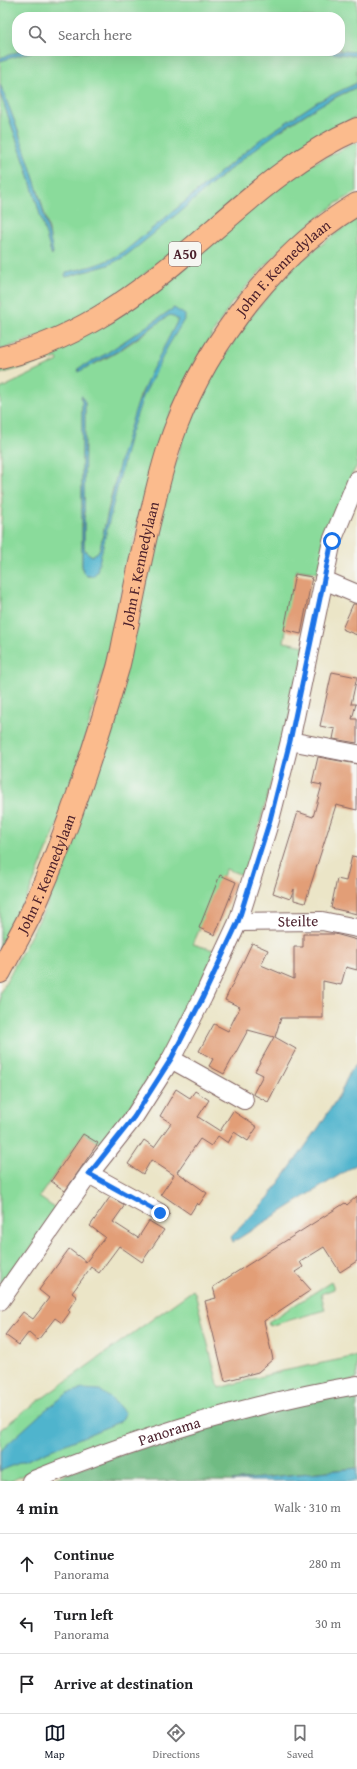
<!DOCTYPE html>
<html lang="en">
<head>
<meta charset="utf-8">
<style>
  :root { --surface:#fff; --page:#f2f2f2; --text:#202124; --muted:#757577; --line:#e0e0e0; --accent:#111827 }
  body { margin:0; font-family:"Gentium Book Plus",serif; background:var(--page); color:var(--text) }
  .stop { position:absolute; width:12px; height:12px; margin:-9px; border:3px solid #1a73e8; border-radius:50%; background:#fff }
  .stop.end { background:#1a73e8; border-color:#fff; box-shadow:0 1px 4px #0008 }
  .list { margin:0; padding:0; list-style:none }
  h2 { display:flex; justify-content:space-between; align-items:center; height:52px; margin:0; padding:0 16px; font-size:17px }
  h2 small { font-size:13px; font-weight:400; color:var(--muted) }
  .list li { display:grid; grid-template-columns:26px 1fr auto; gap:12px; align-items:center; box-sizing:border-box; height:60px; padding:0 16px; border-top:1px solid var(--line) }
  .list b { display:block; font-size:15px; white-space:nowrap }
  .list p { margin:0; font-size:13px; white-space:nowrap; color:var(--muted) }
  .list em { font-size:13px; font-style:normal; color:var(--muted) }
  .icon { flex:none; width:22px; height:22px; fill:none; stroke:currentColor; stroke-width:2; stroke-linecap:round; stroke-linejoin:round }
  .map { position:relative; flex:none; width:357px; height:1481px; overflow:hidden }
  .search { position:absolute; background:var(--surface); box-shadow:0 4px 16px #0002; left:12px; right:12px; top:12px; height:44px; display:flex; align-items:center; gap:10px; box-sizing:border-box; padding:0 14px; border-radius:16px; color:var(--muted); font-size:15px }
  .sheet { height:232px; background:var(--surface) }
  nav { display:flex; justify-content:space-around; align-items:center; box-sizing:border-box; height:56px; border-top:1px solid var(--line); background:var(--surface); font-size:11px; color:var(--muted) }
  nav a { display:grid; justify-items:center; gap:2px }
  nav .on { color:var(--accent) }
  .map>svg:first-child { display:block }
  .green { fill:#8adb9b; stroke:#6a7d63; fill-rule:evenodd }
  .forest { fill:#6fbb83; stroke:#5c6d57 }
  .water { fill:#4fb4cd; stroke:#4c6a7c }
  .building { fill:#e29e77 }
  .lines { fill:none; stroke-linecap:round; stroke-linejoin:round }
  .street-casing { stroke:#826462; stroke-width:20 }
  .highway-casing { stroke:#826462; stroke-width:24 }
  .street { stroke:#fff; stroke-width:18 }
  .highway { stroke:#fbbb8d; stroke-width:22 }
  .route { stroke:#1a73e8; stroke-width:5 }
  .labels { text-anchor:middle; stroke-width:3.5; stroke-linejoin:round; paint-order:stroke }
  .shield { fill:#f6f6f2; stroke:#7e6067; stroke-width:1 }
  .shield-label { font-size:14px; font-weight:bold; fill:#4a1f2b }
  .street-label { font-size:15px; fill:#4a1f2b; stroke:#f6f6f2 }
</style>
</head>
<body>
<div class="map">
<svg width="357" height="1481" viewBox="0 0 357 1481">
  <rect width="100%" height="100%" fill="#f6f6f2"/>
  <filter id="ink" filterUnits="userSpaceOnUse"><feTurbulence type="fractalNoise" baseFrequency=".025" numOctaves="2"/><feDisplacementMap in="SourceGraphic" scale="8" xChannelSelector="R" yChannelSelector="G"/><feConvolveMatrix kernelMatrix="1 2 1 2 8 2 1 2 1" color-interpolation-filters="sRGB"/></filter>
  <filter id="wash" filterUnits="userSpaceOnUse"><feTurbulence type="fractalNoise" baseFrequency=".012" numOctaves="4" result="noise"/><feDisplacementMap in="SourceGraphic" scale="16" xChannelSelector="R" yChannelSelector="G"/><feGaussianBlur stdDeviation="0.9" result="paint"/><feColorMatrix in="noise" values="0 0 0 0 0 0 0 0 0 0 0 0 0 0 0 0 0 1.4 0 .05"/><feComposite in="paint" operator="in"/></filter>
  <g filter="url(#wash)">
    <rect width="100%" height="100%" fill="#ebe5c7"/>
    <g class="green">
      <polygon points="0,0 357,0 357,52 340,51 340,17 17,17 17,51 21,51 0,58"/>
      <path d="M34,51H313L357,56V83L317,102L261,139L125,251C107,263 88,268 67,272L66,277L108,265L124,257L263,142L320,105L357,87V117L337,126L300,149L127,288L62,328L0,350V93L26,166L52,255L49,230L40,198L19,133L0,84V61Z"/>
      <path d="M357,142V192L337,203L282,247L231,304L195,362L164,427L143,502L104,670L69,797L29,893L0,949V546L2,505L0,389L58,361L57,358L0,374V368L27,362L59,349L310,165ZM174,308L185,318C156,358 134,412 122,460C113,499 106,538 94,576H87L83,572L82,565V402L85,403L84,547L85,551L92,556L98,552L100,548L112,492L140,396L178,320L171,315L168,316C145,332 106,365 79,368L104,355Z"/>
      <polygon points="357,217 357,466 352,474 319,573 297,570 284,642 305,646 297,691 245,876 226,869 193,944 217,951 157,1070 101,1145 84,1133 39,1197 59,1211 0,1290 0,993 47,905 182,440 212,375 247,321 294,266"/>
      <polygon points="331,1282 334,1289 321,1294 325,1310 269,1326 268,1322"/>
      <polygon points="193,1290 195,1293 219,1388 278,1372 357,1356 357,1379 190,1419 43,1466 11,1481 0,1481 0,1430 19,1415"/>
    </g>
    <polygon class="forest" points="357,1392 357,1468 232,1481 48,1481 83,1467 250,1414"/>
    <g class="water">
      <polygon points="21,51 34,51 0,61 0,58"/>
      <polygon points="313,51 340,51 357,52 357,56"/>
      <path d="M357,83V87C266,126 201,199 124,257L108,265L66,277L65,275L67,272C88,268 107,263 125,251L261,139L317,102Z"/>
      <path d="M0,84C22,138 41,195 53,252L52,256L26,166L0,93Z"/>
      <polygon points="174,308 185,315 185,318 167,348 155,373 143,397 130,435 97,571 94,576 87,576 83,572 82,565 82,402 81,396 82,396 85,403 84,547 85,551 92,556 98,552 100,548 121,457 135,411 150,374 178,320 171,315 168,316 116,352 78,372 79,368 104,355"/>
      <polygon points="357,1063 357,1164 233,1242 231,1237 269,1197 319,1127 341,1092 350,1071"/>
      <polygon points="83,1389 100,1390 116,1403 125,1413 123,1418 119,1422 0,1471 0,1451 44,1411 68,1393"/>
      <polygon points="357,1468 357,1481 232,1481"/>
    </g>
    <g id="blocks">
      <g class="building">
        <polygon points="295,574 312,577 301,634 284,630"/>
        <polygon points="353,604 357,604 357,635 342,629"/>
        <polygon points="332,672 357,677 351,704 356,704 352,719 357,719 357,743 333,739 335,729 320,726"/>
        <polygon points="318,757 357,764 357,810 336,805 305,903 294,900 294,889 290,899 273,893 298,812 313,817 322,785 312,783"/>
        <polygon points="352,856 357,857 357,914 331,908 337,879 346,881"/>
        <polygon points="220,875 236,882 215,935 199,928"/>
        <polygon points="303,934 335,934 357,940 357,970 346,967 341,985 323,981 323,1018 281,1018 275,1037 296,1049 268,1102 253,1094 263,1075 255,1071 274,1037 248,1030 224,1074 209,1066 213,1059 199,1051 214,1024 228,1031 240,1007 225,1000 252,943 268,950 261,965 294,979 294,947 303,947"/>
        <polygon points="176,1089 190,1098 195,1091 209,1100 198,1117 220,1131 233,1111 257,1127 248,1141 234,1132 228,1143 218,1136 211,1146 200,1139 177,1172 207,1193 199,1205 197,1203 190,1214 161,1194 174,1175 151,1160 143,1174 128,1164 144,1140 154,1147 171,1123 160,1116"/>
        <polygon points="83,1134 98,1143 65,1191 51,1181"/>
        <polygon points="357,1196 357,1261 340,1272 324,1247 300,1262 303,1267 295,1272 311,1290 264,1321 273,1359 258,1372 225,1381 205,1301 216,1298 213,1287 345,1203 347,1205"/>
        <polygon points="110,1197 125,1205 113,1222 138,1238 149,1221 164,1230 142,1262 119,1246 99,1273 91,1267 72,1293 77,1297 68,1310 70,1312 62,1323 55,1318 38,1340 29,1332 19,1345 5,1335 23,1312 33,1319 49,1298 39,1290 69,1249 86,1262 105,1237 90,1226"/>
      </g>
    </g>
  </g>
  <g filter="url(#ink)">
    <use href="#blocks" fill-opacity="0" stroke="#826462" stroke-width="1"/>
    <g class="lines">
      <defs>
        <g id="street">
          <polyline points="324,580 357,594"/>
          <polyline points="290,741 357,754"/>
          <path id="s1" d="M238,922L322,921L357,928"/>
          <polyline points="171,1059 244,1100"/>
          <polyline points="89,1174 160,1213"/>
          <polyline points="0,1301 89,1174 134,1117 171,1059 203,997 238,922 270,820 290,741 332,541 357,480"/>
          <path id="s2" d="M31,1481C136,1439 245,1404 357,1385"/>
        </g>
        <g id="highway">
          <path d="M0,358C70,342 130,301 184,255C239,209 290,158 357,129"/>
          <path id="s3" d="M0,972C14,945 30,919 41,891C72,819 96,743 118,668C122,653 124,637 128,622C136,583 143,545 153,507C159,480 166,453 176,427C209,341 277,252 357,204"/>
        </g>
      </defs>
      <use href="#street" class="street-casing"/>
      <use href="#highway" class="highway-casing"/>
      <use href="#street" class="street"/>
      <use href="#highway" class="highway"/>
    </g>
  </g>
  <g class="lines" filter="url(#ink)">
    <polyline class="route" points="160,1213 89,1174 134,1117 171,1059 203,997 238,922 270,820 290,741 332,541"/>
  </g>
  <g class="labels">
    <rect class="shield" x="169" y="242" width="32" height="24" rx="3"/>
    <g class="shield-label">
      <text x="185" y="259">A50</text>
    </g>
    <g class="street-label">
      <text dy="5" stroke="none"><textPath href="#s3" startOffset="769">John F. Kennedylaan</textPath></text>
      <text dy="5" stroke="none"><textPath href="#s3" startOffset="433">John F. Kennedylaan</textPath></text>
      <text dy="5" stroke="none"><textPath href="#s3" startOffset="109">John F. Kennedylaan</textPath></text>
      <text dy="5" stroke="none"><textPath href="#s1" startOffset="60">Steilte</textPath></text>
      <text dy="5" stroke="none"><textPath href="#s2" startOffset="147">Panorama</textPath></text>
    </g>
  </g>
</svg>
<div class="stop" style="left:332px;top:541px"></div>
<div class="stop end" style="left:160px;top:1213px"></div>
<div class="search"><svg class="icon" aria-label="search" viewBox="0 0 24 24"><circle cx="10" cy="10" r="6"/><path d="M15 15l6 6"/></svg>Search here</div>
</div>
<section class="sheet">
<h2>4 min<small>Walk · 310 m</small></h2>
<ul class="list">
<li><svg class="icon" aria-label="ahead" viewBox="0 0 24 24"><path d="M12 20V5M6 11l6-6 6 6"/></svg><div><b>Continue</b><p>Panorama</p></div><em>280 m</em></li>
<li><svg class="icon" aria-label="left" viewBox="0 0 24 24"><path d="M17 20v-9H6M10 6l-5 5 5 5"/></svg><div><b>Turn left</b><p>Panorama</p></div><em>30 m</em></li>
<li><svg class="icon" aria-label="arrive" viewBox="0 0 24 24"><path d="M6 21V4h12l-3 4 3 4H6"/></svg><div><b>Arrive at destination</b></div></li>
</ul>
</section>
<nav>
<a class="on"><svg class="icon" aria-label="map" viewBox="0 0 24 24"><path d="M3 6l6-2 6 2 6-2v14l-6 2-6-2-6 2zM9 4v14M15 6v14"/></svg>Map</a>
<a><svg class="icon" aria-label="directions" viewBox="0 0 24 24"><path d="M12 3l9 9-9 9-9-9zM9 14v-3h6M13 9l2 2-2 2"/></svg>Directions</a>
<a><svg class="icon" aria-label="saved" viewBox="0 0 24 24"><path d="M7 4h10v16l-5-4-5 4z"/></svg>Saved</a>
</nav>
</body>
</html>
